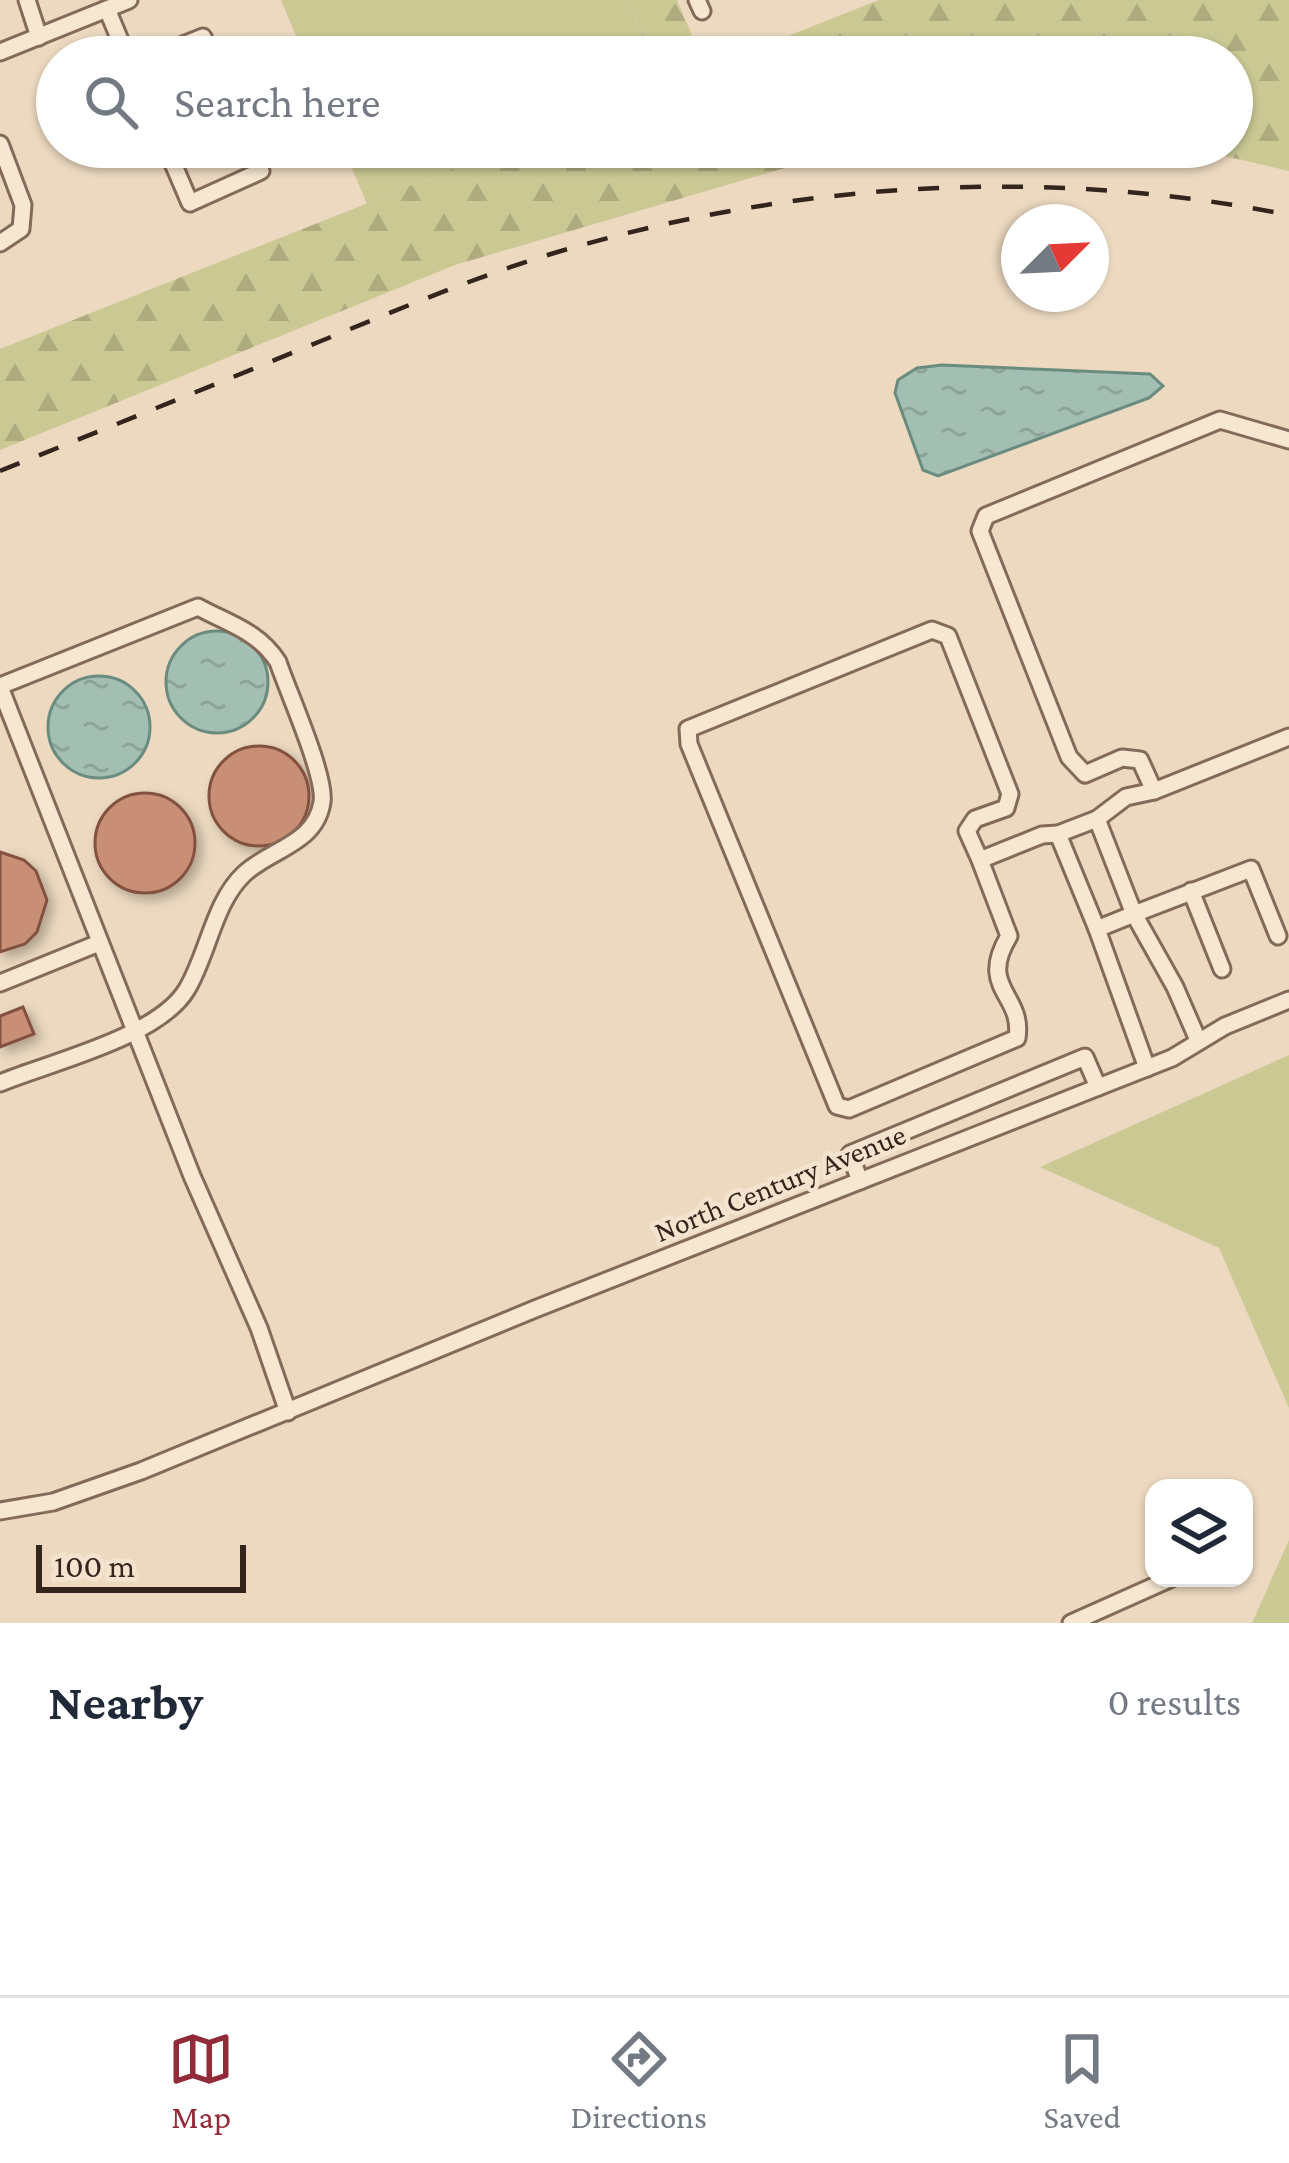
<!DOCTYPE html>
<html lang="en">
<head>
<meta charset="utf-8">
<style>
  :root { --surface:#fff; --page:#f6f6f7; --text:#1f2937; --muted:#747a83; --line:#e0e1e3; --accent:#922a39 }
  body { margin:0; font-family:"Crimson Pro",serif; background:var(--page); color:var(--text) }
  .controls { position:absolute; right:36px; bottom:36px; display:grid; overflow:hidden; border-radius:24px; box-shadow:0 3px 9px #0004 }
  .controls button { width:108px; height:108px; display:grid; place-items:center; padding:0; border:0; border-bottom:3px solid var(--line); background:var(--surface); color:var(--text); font:60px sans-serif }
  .compass { position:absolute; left:1001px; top:204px; width:108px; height:108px; border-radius:50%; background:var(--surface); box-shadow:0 3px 9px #0004; rotate:66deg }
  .scale { position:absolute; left:36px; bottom:30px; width:210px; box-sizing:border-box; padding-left:12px; border:6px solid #34251c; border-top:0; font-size:33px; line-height:42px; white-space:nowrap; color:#34251c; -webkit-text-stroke:9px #f4e4cf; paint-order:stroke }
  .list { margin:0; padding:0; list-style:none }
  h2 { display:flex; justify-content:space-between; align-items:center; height:156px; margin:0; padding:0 48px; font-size:51px }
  h2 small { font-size:39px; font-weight:400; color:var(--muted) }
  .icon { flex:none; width:66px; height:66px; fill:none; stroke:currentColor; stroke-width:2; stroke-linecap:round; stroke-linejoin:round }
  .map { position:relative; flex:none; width:1289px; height:1623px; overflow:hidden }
  .search { position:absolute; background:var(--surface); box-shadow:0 3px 9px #0004; left:36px; right:36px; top:36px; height:132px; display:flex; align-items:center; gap:30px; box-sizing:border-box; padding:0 42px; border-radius:66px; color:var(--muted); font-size:45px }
  .sheet { height:372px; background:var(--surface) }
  nav { display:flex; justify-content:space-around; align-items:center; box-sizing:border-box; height:168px; border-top:3px solid var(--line); background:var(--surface); font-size:33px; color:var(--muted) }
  nav a { display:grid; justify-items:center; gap:6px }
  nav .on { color:var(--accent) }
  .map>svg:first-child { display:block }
  .grass { fill:#cac994 }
  .forest { fill:url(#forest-firs) }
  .water { fill:url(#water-ripples); stroke:#6a8c7f; stroke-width:3 }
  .building { fill:#c98e76; stroke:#83513f; stroke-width:3; filter:url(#shadow) }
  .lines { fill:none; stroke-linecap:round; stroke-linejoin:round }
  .minor-casing { stroke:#846a58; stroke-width:21 }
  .minor { stroke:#f7e7d2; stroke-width:15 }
  .rail { stroke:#34251c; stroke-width:4.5; stroke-dasharray:21 21; stroke-linecap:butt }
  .labels { text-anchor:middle; stroke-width:9; stroke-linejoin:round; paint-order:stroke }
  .street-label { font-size:30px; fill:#34251c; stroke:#f4e4cf }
</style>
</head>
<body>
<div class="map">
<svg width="1289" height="1623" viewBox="0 0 1289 1623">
  <defs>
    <pattern id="forest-firs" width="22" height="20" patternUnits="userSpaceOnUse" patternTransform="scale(3)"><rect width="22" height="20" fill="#cac994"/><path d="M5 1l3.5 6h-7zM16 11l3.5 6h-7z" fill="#aeac7f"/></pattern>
    <pattern id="water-ripples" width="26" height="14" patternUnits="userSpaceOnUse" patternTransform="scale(3)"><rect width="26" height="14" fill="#a3beb2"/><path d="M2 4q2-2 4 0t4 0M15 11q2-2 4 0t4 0" fill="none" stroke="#8da398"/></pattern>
    <filter id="shadow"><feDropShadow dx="5.5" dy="5.5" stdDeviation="6" flood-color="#0004"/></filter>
  </defs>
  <rect width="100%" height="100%" fill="#ecd9c0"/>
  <g class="grass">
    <polygon points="281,0 627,0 651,57 305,57"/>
    <polygon points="343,147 509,147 367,204"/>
    <polygon points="1289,1055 1289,1408 1219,1248 1040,1167"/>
    <polygon points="1289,1540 1289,1623 1252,1623"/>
  </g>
  <g class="forest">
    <polygon points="627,0 677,0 701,57 651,57"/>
    <polygon points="879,0 1289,0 1289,171 1185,147 1232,147 1232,57 735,57"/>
    <polygon points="509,147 913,147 839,152 455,265 0,450 0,349"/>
  </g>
  <g class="water">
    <polygon points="942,365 1150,374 1163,386 1149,398 938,476 923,470 895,393 898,380 917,368"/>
    <circle cx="217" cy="682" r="51"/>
    <circle cx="99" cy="727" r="51"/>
  </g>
  <g class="building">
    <circle cx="259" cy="796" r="50"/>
    <circle cx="145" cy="843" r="50"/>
    <polygon points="0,852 24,860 36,871 47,900 37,932 25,944 0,952"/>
    <polygon points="23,1007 34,1034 0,1047 0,1016"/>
  </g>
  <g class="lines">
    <defs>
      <g id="minor">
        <polyline points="27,0 39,37"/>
        <polyline points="697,0 702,11"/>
        <polyline points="107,9 127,57"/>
        <polyline points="0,52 129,0"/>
        <polyline points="153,57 203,37 212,57"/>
        <polyline points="0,144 23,205 21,229 0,243"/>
        <polyline points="166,147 190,203 261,171 251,147"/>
        <path d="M0,686L198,607C229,624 258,631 278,662C288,692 326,776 322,802C316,844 270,849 244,874C214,902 208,954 187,989C159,1037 51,1062 0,1083"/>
        <polyline points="0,687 192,1176 259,1328 288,1412"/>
        <polyline points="1154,791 1140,760 1122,758 1085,774 1069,757 980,531 986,516 1220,420 1289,440"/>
        <polyline points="1097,819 1126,797 1154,791 1289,737"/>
        <path d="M980,860L967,831L975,819L1006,808L1010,794L948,636L932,630L688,729L689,744L837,1106L849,1109L1017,1038C1024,994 977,989 1009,936L980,860L1042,835L1058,834"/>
        <polyline points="1191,891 1222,969"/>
        <polyline points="1097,929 1058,834 1097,819 1134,914 1251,869 1278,936"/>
        <polyline points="0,983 99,943"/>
        <polyline points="1147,1068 1097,929 1134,914 1175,987 1198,1040"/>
        <polyline points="860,1181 850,1154 1085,1057 1098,1087"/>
        <polyline points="0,1511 53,1502 141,1471 535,1309 1172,1058 1225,1026 1289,1000"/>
        <polyline points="1071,1623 1172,1578"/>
      </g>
    </defs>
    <use href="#minor" class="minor-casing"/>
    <use href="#minor" class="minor"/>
    <path class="rail" d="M0,471C107,428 214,385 321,341C402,308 484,273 568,249C803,181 1049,167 1289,215"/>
  </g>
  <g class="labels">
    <g class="street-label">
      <text transform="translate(780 1183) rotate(-22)" y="10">North Century Avenue</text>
    </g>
  </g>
</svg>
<div class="controls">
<button><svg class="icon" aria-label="layers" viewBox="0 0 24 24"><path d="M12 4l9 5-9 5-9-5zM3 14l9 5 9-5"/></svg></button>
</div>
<svg class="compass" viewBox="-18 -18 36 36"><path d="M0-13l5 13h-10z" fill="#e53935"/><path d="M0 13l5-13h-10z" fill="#747a83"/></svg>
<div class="scale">100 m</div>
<div class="search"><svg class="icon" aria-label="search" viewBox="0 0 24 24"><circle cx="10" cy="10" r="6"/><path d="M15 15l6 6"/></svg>Search here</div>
</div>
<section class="sheet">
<h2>Nearby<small>0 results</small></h2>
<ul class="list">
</ul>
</section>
<nav>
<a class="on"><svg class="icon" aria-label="map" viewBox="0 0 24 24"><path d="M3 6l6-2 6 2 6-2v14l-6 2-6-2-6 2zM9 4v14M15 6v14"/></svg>Map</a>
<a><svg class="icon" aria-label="directions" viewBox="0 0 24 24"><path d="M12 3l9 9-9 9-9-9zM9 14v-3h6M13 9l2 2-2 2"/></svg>Directions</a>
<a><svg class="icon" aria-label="saved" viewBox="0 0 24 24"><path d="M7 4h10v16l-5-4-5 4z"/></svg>Saved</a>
</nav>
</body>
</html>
